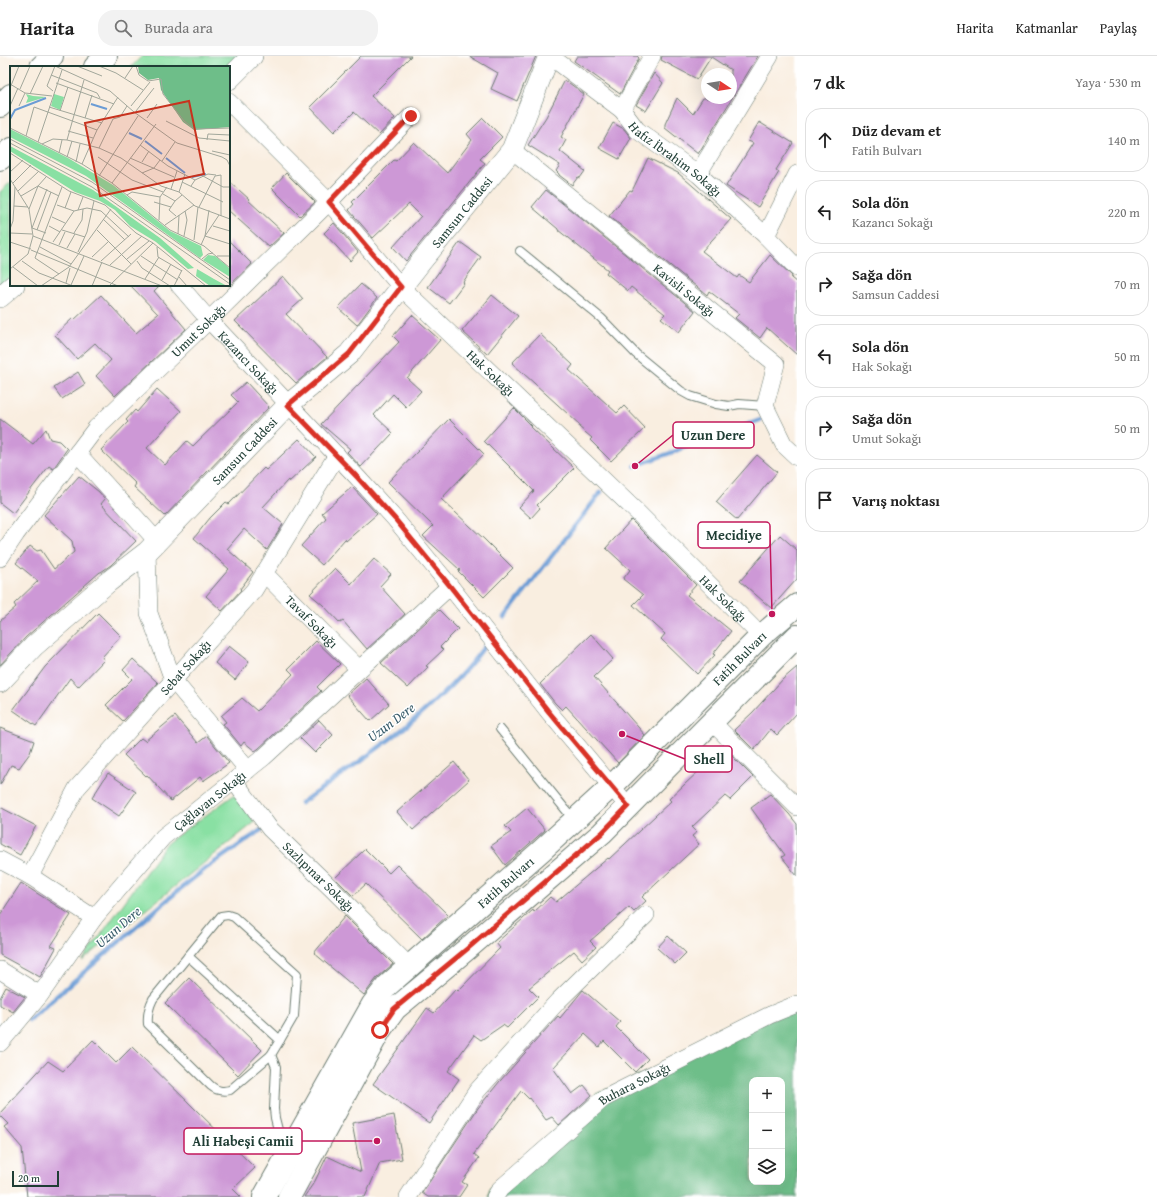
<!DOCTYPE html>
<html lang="tr">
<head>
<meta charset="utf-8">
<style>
  :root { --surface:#fff; --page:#f2f2f2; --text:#222; --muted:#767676; --line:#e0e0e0 }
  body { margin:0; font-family:"Gentium Book Plus",serif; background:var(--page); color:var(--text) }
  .controls { position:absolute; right:12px; bottom:12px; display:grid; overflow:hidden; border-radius:8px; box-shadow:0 4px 16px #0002 }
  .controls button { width:36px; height:36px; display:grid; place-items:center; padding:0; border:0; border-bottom:1px solid var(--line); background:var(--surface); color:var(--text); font:20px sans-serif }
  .compass { position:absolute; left:701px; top:12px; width:36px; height:36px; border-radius:50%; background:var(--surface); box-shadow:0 4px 16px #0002; rotate:102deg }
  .scale { position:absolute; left:12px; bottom:10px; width:47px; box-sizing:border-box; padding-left:4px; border:2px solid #1f3d34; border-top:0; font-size:11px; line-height:14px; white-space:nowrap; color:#1f3d34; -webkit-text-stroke:3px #fff; paint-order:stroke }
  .stop { position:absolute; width:12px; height:12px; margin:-9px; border:3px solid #d93025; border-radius:50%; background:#fff }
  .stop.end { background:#d93025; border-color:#fff; box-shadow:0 1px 4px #0008 }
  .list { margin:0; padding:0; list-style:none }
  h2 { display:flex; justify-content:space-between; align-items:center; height:52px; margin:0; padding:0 16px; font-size:17px }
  h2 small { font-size:13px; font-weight:400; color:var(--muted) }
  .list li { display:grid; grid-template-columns:26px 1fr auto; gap:12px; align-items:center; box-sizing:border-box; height:64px; margin:0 8px 8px; padding:0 8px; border:1px solid var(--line); border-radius:16px }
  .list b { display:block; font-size:15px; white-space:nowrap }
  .list p { margin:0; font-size:13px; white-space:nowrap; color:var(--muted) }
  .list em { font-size:13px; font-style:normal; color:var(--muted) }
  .icon { flex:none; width:22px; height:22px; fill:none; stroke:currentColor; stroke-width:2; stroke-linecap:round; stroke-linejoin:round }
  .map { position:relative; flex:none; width:797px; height:1141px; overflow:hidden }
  header { display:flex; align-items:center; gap:24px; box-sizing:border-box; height:56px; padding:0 20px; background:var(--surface); border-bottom:1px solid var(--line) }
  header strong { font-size:19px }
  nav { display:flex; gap:22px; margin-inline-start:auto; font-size:14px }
  .search { width:280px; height:36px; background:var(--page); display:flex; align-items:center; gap:10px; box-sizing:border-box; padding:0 14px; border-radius:16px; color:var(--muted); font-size:15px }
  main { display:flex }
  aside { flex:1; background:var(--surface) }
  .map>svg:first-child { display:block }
  .green { fill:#89e0a3; stroke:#548e6c }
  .forest { fill:#6ebe89; stroke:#467e5e; fill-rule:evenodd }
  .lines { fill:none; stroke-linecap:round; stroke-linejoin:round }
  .stream { stroke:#6b9cd5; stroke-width:4.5 }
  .building { fill:#cd98d6 }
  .service-casing { stroke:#6b7b70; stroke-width:10 }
  .minor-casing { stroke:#6b7b70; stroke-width:18 }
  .tertiary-casing { stroke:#6b7b70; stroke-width:22 }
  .primary-casing { stroke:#6b7b70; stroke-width:24 }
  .motorway-casing { stroke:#6b7b70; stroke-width:24 }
  .service { stroke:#fff; stroke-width:8 }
  .minor { stroke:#fff; stroke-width:17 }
  .tertiary { stroke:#fff; stroke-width:21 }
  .primary { stroke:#fff; stroke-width:22 }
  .motorway { stroke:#fff; stroke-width:22 }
  .route { stroke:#d93025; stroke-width:5 }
  .labels { text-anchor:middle; stroke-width:3; stroke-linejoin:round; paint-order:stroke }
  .street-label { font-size:13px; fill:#1f3d34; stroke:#fff }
  .water-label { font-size:14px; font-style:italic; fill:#3a5e6c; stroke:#fff }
  .inset-river { fill:none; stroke:#6b9cd5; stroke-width:2 }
  .inset-road { fill:none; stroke:#a2a79b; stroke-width:1 }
  .view { fill:#c8321e; fill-opacity:0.15; stroke:#c8321e; stroke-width:2 }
  .inset-edge { fill:none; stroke:#1f3d34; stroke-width:2 }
  .leader { fill:none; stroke:#c2185b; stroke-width:1.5 }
  .callout-dot { fill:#c2185b; stroke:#fff; stroke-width:1.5 }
  .callout { fill:#fff; stroke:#c2185b; stroke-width:1.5 }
  .callout-label { font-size:14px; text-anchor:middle; font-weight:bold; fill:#1f3d34 }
</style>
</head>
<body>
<header>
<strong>Harita</strong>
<div class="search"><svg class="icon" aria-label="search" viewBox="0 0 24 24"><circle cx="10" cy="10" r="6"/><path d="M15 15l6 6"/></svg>Burada ara</div>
<nav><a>Harita</a><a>Katmanlar</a><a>Paylaş</a></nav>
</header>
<main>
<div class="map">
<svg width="797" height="1141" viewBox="0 0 797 1141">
  <rect width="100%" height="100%" fill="#fff"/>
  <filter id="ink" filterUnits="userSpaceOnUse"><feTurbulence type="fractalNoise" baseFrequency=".025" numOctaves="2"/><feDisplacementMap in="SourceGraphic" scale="8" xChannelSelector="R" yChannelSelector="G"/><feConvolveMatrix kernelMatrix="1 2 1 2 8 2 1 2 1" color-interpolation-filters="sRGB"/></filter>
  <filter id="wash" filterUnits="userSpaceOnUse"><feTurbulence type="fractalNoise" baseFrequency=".012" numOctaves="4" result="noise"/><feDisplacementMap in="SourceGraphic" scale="16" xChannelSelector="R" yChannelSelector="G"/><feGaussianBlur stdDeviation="0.9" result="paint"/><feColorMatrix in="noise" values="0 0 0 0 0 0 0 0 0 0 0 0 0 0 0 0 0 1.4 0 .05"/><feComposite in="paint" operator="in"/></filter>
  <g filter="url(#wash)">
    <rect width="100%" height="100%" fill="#f9eee0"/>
    <g class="green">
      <polygon points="142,0 240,0 229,11 131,11"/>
      <polygon points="11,126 11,220 0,229 0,136"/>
      <polygon points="234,739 255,766 82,905 167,787"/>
    </g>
    <path class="forest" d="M797,952V1141H488L490,1132L596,1038ZM752,1024H782V1126H752Z"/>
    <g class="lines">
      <g class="stream">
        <polyline points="635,410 760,364"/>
        <polyline points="505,561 601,436"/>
        <path d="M301,747C366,701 436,656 484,591"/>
        <polyline points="29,964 180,833 205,813 261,774"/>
      </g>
    </g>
    <g id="blocks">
      <g class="building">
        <polygon points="361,0 411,0 371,40 395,62 379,79 354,56 334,76 310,51"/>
        <polygon points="469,0 536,0 517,45 491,33 498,17"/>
        <polygon points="577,0 637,0 639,2 620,38 574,5"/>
        <polygon points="662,0 758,0 698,98 665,72 665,68 677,42 693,58 703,42 731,42 731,14 711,1 697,23 661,4"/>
        <polygon points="654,17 663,27 646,55 636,49"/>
        <polygon points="565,24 584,38 561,81 566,84 560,95 585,115 580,122 578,121 572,129 559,119 559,118 556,115 560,109 528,89 546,61"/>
        <polygon points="483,62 502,81 480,103 485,107 406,205 393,191 421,160 409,148 373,182 349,154 354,148 352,146 394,104 396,105 414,86 447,117 472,84 467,78"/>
        <polygon points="759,66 793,87 776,114 779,116 758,151 726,130 753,87 748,85"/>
        <polygon points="613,67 624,73 631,82 619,103 599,92"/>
        <polygon points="648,102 678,117 731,163 702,195 737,222 739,219 749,226 770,199 792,220 791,222 797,227 797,299 767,272 760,282 735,262 739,258 709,235 707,239 609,160 630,134 632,135"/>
        <polygon points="286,117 315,146 300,160 272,132"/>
        <polygon points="229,125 249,143 248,144 284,177 269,191 229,155"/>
        <polygon points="546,134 695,255 679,276 661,262 665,258 631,231 628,235 606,217 608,214 558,174 558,173 532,151"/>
        <polygon points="334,167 358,196 350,205 324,177"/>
        <polygon points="229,185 252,208 229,230"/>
        <polygon points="460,186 481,201 463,226 464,227 449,247 428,231"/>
        <polygon points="283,220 303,243 286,258 327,301 296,327 235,265"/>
        <polygon points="361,228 377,242 357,269 338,252"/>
        <polygon points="130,229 160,229 154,235 186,273 115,340 96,320 111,304 95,287 77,303 55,279 73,262 74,264 101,239 136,277 158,258"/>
        <polygon points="492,239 518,260 487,298 462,275"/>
        <polygon points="412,259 440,284 407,322 421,335 406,351 393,338 374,359 393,377 361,411 347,396 350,393 321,368 399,286 393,280"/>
        <polygon points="540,278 573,309 569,314 617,357 624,350 645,372 611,405 590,384 592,382 579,371 580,369 512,307"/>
        <polygon points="78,316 85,328 62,343 54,332"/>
        <polygon points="246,326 269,351 165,460 134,431 136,428 101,394 128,366 126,364 135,354 137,356 157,333 181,355 147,392 165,409 187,385 193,390 238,346 231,339"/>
        <polygon points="514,352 532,370 531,371 574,412 537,449 540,452 531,462 519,451 534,435 484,385"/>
        <polygon points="0,363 33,388 46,373 50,383 59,385 67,393 53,413 49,410 13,457 0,447"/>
        <polygon points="449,363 484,398 441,443 484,483 513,512 484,541 458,515 460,514 423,480 433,470 388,426"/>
        <polygon points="299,383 316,401 289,426 288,424 263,451 283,468 267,494 244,473 227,493 253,516 240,533 241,534 222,555 206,540 229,513 194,482 210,462 226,446 229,448 264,412 266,414"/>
        <polygon points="757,399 777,416 737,464 716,446"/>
        <polygon points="79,420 99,436 105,443 101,448 136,485 111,509 101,516 100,516 26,581 0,609 0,565 16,551 14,548 38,525 16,507 30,490 37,495 41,494 54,513 74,496 72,485 44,459"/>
        <polygon points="352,431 377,458 346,485 345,483 322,509 301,490 326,462 322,457"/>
        <polygon points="631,464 696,529 687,539 731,575 713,598 715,599 697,618 661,583 665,578 633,549 643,539 623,523 630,514 606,492"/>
        <polygon points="780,479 797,494 797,523 771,552 740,525"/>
        <polygon points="374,503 391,518 380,530 405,558 367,593 343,565 340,567 323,549 310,538 335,512 351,528"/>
        <polygon points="439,554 458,573 440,591 443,594 426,610 428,611 408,632 381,607"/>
        <polygon points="98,557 121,580 102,601 104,604 78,631 70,622 36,670 13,654 45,611"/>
        <polygon points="591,578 613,603 594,621 645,679 618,707 566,650 562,654 555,647 540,628"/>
        <polygon points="316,585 340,608 317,631 321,635 258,693 255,695 244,686 241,690 223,668 226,666 221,660 242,642 257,655 293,618 288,613"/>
        <polygon points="229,590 249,606 235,624 215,607"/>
        <polygon points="133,603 158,627 123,665 106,649 132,623 123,614"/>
        <polygon points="797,611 797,657 777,679 771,673 754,694 734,674 753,656 783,623"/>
        <polygon points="366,622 389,648 370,665 347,639"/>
        <polygon points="175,660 198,687 207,680 229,707 203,725 200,721 171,745 147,719 146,720 124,699 141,682 145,685"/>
        <polygon points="319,664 333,679 315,697 300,682"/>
        <polygon points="0,672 34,685 30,697 19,712 11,709 0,729"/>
        <polygon points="722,690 753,721 730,744 725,740 692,771 697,776 692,780 699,788 642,841 646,845 634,856 629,851 590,885 596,891 582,904 574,895 529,932 538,941 507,972 503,969 481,984 474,979 448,1015 459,1023 429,1067 373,1028 427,952 434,957 456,933 458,935 500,892 496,887 533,854 534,856 550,841 556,846 608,802 609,803 671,745 669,743 700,714 699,713"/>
        <polygon points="454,706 469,724 413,774 397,756"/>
        <polygon points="108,717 136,736 119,760 92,742"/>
        <polygon points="770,738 789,758 797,768 797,820 782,801 785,799 751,752"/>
        <polygon points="0,751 36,770 20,799 0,788"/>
        <polygon points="527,752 545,774 505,809 491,790 511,776 505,770"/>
        <polygon points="365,793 389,817 397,809 448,859 422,883 366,828 353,840 335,822"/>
        <polygon points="21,827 71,859 51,890 56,892 40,921 0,899 0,859"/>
        <polygon points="345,860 393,908 377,922 364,939 314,897"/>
        <polygon points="668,880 686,897 675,908 657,892"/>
        <polygon points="189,922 262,994 238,1019 165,947"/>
        <polygon points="6,931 25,941 13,956 0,949 0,942"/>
        <polygon points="583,934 620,966 616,971 648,1003 635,1016 604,985 599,991 585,978 553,1012 572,1038 584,1029 592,1039 559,1069 552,1061 546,1064 530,1042 529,1043 521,1035 474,1098 479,1102 462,1126 467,1129 459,1141 428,1141 422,1137 478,1052 500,1025 558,960 560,962"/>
        <polygon points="93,984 116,1007 132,991 255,1112 233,1133 241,1141 27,1141 22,1092 4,1071 8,1068 0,1060 0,1057 48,1005 63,1015"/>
        <polygon points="394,1059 402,1103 380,1107 365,1141 304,1141 315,1125 327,1100 361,1116 352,1067"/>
      </g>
    </g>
  </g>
  <g filter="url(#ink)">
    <use href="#blocks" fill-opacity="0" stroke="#6b7b70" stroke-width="1"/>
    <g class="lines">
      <defs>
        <g id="service">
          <polyline points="520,195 601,262 636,298 681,335 690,340 716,348 729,350 739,348 765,350"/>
          <polyline points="500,673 574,764"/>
          <path d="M228,859L234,861L297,918L294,960L280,984L271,999L230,1034C222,1036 217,1035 211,1030L148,968C147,958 149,951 153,943L221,860Z"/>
          <polyline points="188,900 280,984"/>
          <polyline points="271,999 276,1011 274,1053 275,1062 278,1074 290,1091"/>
        </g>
        <g id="minor">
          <path id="s1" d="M550,0L622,54L637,74L698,118L766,180L797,212"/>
          <path id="s2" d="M229,46L329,146L401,231L636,455L761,580"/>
          <polyline points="622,54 652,0"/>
          <path id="s3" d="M512,94L776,308L765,350L784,389L797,401"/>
          <polyline points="698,118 770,0"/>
          <polyline points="766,180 797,118"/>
          <path id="s4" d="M179,229L209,264L358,422L395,463L450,530L549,656L628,750"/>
          <polyline points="77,397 157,485"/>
          <polyline points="147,496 149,557 173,624 248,714"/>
          <path id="s5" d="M0,502L16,478L96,372L209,264L329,146L411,60"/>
          <path id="s6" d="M264,517L359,613"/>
          <polyline points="712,666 797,751"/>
          <path id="s7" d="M234,725L270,773L332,833L409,910"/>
          <polyline points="0,804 30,820 94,862"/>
          <path id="s8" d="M30,820L77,732L254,534L337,399"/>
          <polyline points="0,914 40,939"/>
          <path id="s9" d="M0,987L40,939L94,862L163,781L264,701L450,530"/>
          <polyline points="408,1141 477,1035 558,945 646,859"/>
          <path id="s10" d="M495,1141L500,1133L603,1043L770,959L797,948"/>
        </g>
        <g id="tertiary">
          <polyline points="229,23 252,0"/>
          <polyline points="0,241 14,229"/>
          <path id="s11" d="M0,626L34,590L108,526L147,496L288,349L349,298L420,207L512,94L549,0"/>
        </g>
        <g id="primary">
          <path id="s12" d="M264,1141L373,948L387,930L542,794L612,730L761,580L797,549"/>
          <polyline points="289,1141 380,974 395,953 467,893 602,777 797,580"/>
        </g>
        <g id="motorway">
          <polyline points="41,11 52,0"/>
          <polyline points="95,11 106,0"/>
          <polyline points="0,50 11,39"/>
          <polyline points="0,103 11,93"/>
        </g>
      </defs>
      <use href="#service" class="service-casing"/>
      <use href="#minor" class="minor-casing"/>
      <use href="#tertiary" class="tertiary-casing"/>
      <use href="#primary" class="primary-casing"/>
      <use href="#motorway" class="motorway-casing"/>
      <use href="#service" class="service"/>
      <use href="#minor" class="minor"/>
      <use href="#tertiary" class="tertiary"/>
      <use href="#primary" class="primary"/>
      <use href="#motorway" class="motorway"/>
    </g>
  </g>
  <g class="lines" filter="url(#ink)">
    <polyline class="route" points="380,974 394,953 467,893 602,777 628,750 549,656 450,530 395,463 358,422 288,349 349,298 401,231 329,146 411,60"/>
  </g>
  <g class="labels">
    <g class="street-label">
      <text dy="5" stroke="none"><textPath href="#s1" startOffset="163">Hafız İbrahim Sokağı</textPath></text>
      <text dy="5" stroke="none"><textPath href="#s11" startOffset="661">Samsun Caddesi</textPath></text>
      <text dy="5" stroke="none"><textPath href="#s3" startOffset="222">Kavisli Sokağı</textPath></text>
      <text dy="5" stroke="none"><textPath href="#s5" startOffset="303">Umut Sokağı</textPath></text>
      <text dy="5" stroke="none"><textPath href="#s4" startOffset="104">Kazancı Sokağı</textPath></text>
      <text dy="5" stroke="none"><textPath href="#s2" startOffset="377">Hak Sokağı</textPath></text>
      <text dy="5" stroke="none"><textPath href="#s11" startOffset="337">Samsun Caddesi</textPath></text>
      <text dy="5" stroke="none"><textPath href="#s2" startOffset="701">Hak Sokağı</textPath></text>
      <text dy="5" stroke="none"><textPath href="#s6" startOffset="68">Tavaf Sokağı</textPath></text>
      <text dy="5" stroke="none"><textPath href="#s12" startOffset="726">Fatih Bulvarı</textPath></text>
      <text dy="5" stroke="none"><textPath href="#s8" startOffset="262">Sebat Sokağı</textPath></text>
      <text dy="5" stroke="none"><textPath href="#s9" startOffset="322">Çağlayan Sokağı</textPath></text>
      <text dy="5" stroke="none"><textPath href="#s7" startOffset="128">Sazlıpınar Sokağı</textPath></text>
      <text dy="5" stroke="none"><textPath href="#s12" startOffset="402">Fatih Bulvarı</textPath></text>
      <text dy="5" stroke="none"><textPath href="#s10" startOffset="181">Buhara Sokağı</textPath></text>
    </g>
    <g class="water-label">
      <text transform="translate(391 666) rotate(-37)" y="5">Uzun Dere</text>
      <text transform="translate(118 871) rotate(-41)" y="5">Uzun Dere</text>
    </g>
  </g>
  <g transform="translate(10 10)">
    <rect width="220" height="220" fill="#f9eee0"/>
    <path d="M16,28L23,30L36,31L16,37L18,32ZM44,28L54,31L50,44L41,40ZM0,63L58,92L103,119L160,165L191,180L193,189L190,192L76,110L0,71ZM0,80L83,124L150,172L184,202L178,203L146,176L120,160L105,144L90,135L65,126L0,85ZM198,189L205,190L216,199L220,203V211L193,194ZM187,203L204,213L217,220H200L186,210Z" fill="#89e0a3"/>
    <path d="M128,0H220V61L184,64L173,56L151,24L149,12L138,14L129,7Z" fill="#6ebe89"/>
    <path class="inset-river" d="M81,38L97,43M0,53L5,44L36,32M119,67L132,73M135,75L152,88M156,92L175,107M182,111L196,108"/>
    <path class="inset-road" d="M45,0L100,25L124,46L167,77L212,91L217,94L220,100M67,0L92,10M89,0L106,7L133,24M126,0L129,9L138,15L151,13L153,28L174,55L184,63L220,62M41,9L87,27L90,32M115,12L123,0M46,17L104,38M0,18L15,27L42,30M0,22L9,0M10,23L20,0M43,25L37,20L45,0M20,28L33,0M0,40L8,22M9,40L15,27M121,40L140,16M39,41L92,57M50,45L58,21M126,45L144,22M75,52L82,29M137,52L147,38M156,55L189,72L220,75M0,62L72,98L102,117L160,164L194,180L220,202M58,65L83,72M16,70L24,41L87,64M0,73L82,116L220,214M57,74L74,14M197,74L198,68L220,69M28,76L52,4M0,77L82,121L220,218M32,78L43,73L57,74L89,82L111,92L151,120L169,126L185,140L220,153M130,79L158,100L185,114M89,82L103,53L110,51L117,40M202,85L220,89M0,87L59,125L95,139L126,167L143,177L196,220M49,87L52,74M57,91L62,75M88,91L122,114L153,126M120,92L164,111M152,95L165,76M66,96L70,78M132,96L139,85M72,98L87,64L108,31M0,106L13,94M132,107L144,102L150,94M89,110L128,50M193,110L213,121H220M0,113L19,143L23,170L18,188L0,203M172,116L213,136M3,117L21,99M102,117L146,58M181,120L185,114L198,108L206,109M161,123L167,105M8,125L29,105M169,126L175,108M153,128L165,135M117,129L122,126L150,131M11,130L28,120L49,130M144,136L161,141M47,139L64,145M4,140L18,141M189,141L205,110L211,109V150M55,142L61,126M19,143L28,120L36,111M68,144L73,131M209,149L195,170L220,178M166,150L159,144L165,135L172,129M42,151L55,157M93,153L115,174M149,154L150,131L157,121M155,159L184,139M39,160L50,166M203,160L220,165M0,163L3,155L5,121M27,164L41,126M52,164L75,171M87,164L121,198M0,167L22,168M36,167L22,162L37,123M64,167L72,154L73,143M168,168L169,149M23,170L152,220M174,170L177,154L175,145M184,174L188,141M0,176L21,183M43,176L64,145L77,142L91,145L119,171M49,179L55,166M191,179L195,170L199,144M30,181L61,198M147,181L148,191L172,205M57,182L65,168M21,184L108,220M68,186L77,166L84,135M131,190L168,214M207,190H220M82,191L99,175M117,193L139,175M192,193L198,188L203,187M12,195L29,207L63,220M91,195L121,168M127,195L132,202L160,220M100,199L132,170M3,201L28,220M49,208L25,192L52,121M169,211L177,220M135,213L149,191M152,214L161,198M56,217L60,202M61,219L74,190M31,220L59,201L101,143M82,220L92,196M99,220L143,177M164,220L172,204"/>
    <path class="view" d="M179,35L194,108L90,130L75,57Z"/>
    <rect width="220" height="220" class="inset-edge"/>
  </g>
  <path class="leader" d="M635 410L673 379M772 558L770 479M622 678L685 703M377 1085L302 1085"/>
  <g class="callout-dot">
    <circle cx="635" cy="410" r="4"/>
    <circle cx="772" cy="558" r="4"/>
    <circle cx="622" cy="678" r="4"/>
    <circle cx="377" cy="1085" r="4"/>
  </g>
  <g class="callout">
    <rect x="673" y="366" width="81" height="26" rx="4"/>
    <rect x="698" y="466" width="72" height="26" rx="4"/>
    <rect x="685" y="690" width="47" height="26" rx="4"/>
    <rect x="184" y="1072" width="118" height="26" rx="4"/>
  </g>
  <g class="callout-label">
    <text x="713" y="384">Uzun Dere</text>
    <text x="734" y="484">Mecidiye</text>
    <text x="709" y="708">Shell</text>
    <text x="243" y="1090">Ali Habeşi Camii</text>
  </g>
</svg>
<div class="controls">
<button>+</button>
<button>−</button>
<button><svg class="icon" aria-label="layers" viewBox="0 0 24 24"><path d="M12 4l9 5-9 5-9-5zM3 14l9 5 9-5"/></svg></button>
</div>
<svg class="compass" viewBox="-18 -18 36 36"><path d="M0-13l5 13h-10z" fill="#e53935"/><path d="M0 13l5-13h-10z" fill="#767676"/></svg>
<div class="scale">20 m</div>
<div class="stop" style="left:380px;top:974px"></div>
<div class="stop end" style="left:411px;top:60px"></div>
</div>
<aside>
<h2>7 dk<small>Yaya · 530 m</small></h2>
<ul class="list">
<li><svg class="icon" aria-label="ahead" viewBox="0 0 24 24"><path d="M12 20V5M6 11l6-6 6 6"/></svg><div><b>Düz devam et</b><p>Fatih Bulvarı</p></div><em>140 m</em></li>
<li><svg class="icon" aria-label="left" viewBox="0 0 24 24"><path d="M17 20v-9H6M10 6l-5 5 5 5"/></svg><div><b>Sola dön</b><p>Kazancı Sokağı</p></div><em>220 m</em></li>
<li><svg class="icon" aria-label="right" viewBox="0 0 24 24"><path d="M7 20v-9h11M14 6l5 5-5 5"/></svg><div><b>Sağa dön</b><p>Samsun Caddesi</p></div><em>70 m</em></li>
<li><svg class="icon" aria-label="left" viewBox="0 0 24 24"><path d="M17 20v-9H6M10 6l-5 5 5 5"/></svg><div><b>Sola dön</b><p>Hak Sokağı</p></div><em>50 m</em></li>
<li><svg class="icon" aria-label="right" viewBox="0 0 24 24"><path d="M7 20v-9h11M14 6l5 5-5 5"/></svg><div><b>Sağa dön</b><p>Umut Sokağı</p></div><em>50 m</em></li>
<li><svg class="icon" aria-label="arrive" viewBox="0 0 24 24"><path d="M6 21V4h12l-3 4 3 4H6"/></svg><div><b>Varış noktası</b></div></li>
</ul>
</aside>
</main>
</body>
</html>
